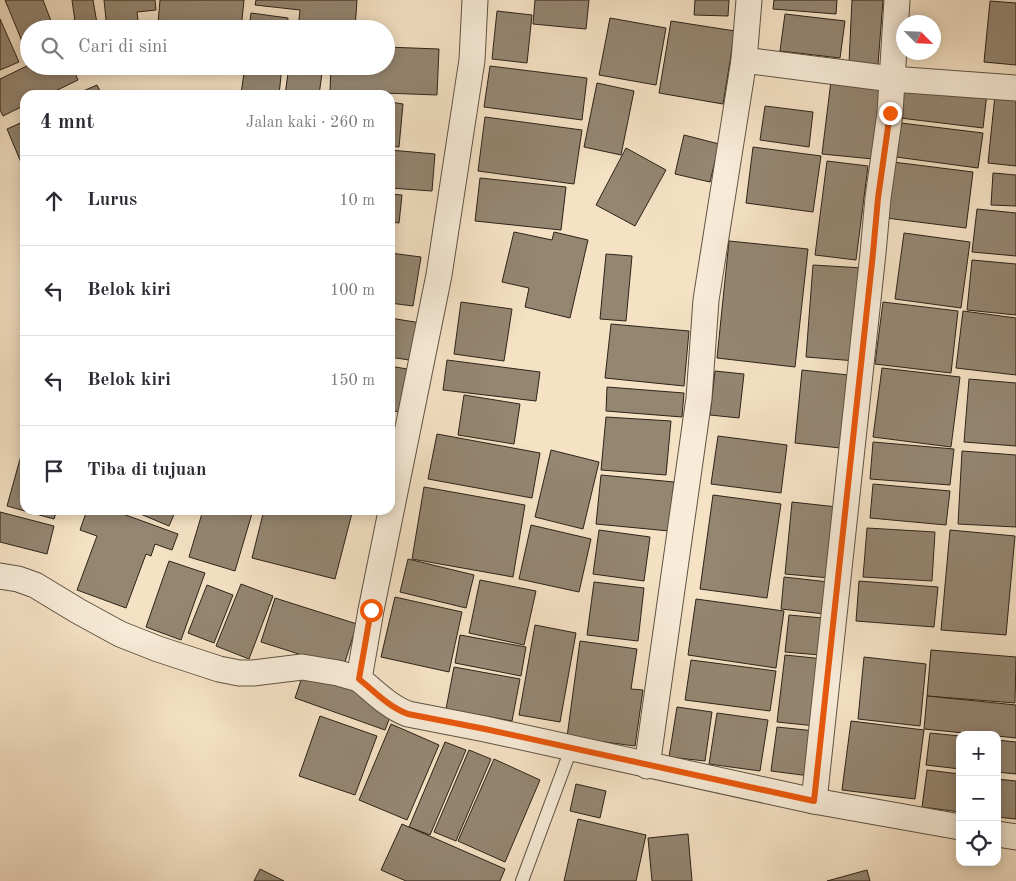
<!DOCTYPE html>
<html lang="id">
<head>
<meta charset="utf-8">
<style>
  :root { --surface:#fff; --page:#f7f7f7; --text:#2b2b33; --muted:#7c7c81; --line:#e1e1e2 }
  body { margin:0; font-family:"Old Standard TT",serif; background:var(--page); color:var(--text) }
  .controls { position:absolute; right:15px; bottom:15px; display:grid; overflow:hidden; border-radius:10px; box-shadow:0 2px 12px #0003 }
  .controls button { width:45px; height:45px; display:grid; place-items:center; padding:0; border:0; border-bottom:1px solid var(--line); background:var(--surface); color:var(--text); font:25px sans-serif }
  .compass { position:absolute; left:896px; top:15px; width:45px; height:45px; border-radius:50%; background:var(--surface); box-shadow:0 2px 12px #0003; rotate:114deg }
  .stop { position:absolute; width:15px; height:15px; margin:-11px; border:4px solid #ea580c; border-radius:50%; background:#fff }
  .stop.end { background:#ea580c; border-color:#fff; box-shadow:0 1px 5px #0008 }
  .list { margin:0; padding:0; list-style:none }
  h2 { display:flex; justify-content:space-between; align-items:center; height:65px; margin:0; padding:0 20px; font-size:21px }
  h2 small { font-size:16px; font-weight:400; color:var(--muted) }
  .list li { display:grid; grid-template-columns:32px 1fr auto; gap:15px; align-items:center; box-sizing:border-box; height:90px; padding:0 20px; border-top:1px solid var(--line) }
  .list b { display:block; font-size:19px; white-space:nowrap }
  .list em { font-size:16px; font-style:normal; color:var(--muted) }
  .icon { flex:none; width:28px; height:28px; fill:none; stroke:currentColor; stroke-width:2; stroke-linecap:round; stroke-linejoin:round }
  .map { position:relative; flex:none; width:1016px; height:881px; overflow:hidden }
  .search { position:absolute; background:var(--surface); box-shadow:0 2px 12px #0003; left:20px; top:20px; width:375px; height:55px; display:flex; align-items:center; gap:12px; box-sizing:border-box; padding:0 18px; border-radius:28px; color:var(--muted); font-size:19px }
  .panel { position:absolute; background:var(--surface); box-shadow:0 2px 12px #0003; left:20px; top:90px; width:375px; height:425px; border-radius:15px }
  .map>svg:first-child { display:block }
  .building { fill:#958672; stroke:#2c2319 }
  .lines { fill:none; stroke-linecap:round; stroke-linejoin:round }
  .lane-casing { stroke:#5e5344; stroke-width:14 }
  .street-casing { stroke:#5e5344; stroke-width:27 }
  .lane { stroke:#f8ecd9; stroke-width:12 }
  .street { stroke:#f8ecd9; stroke-width:25 }
  .route { stroke:#ea580c; stroke-width:6 }
</style>
</head>
<body>
<div class="map">
<svg width="1016" height="881" viewBox="0 0 1016 881">
  <rect width="100%" height="100%" fill="#f5e2c5"/>
  <filter id="stains"><feTurbulence type="fractalNoise" baseFrequency=".004" numOctaves="4"/><feColorMatrix values="0 0 0 0 .2 0 0 0 0 .09 0 0 0 0 .02 0 0 0 .5 -.17"/></filter>
  <radialGradient id="worn" r=".72"><stop offset=".6" stop-color="#630" stop-opacity="0"/><stop offset="1" stop-color="#630" stop-opacity=".3"/></radialGradient>
  <g class="building">
    <polygon points="5,0 43,0 54,29 29,29 29,58"/>
    <polygon points="72,0 93,0 98,29 76,29"/>
    <polygon points="104,0 155,0 156,10 137,12 139,29 107,29"/>
    <polygon points="160,0 244,0 241,29 217,29 158,23"/>
    <polygon points="256,0 357,0 355,29 298,29 300,10 255,5"/>
    <polygon points="535,0 589,0 586,29 533,24"/>
    <polygon points="695,0 729,0 728,16 694,15"/>
    <polygon points="774,0 837,0 836,14 773,9"/>
    <polygon points="852,0 883,0 878,65 849,63"/>
    <polygon points="990,1 1016,3 1016,65 984,62"/>
    <polygon points="497,11 532,15 527,63 492,59"/>
    <polygon points="251,13 288,18 287,29 249,29"/>
    <polygon points="785,14 845,21 840,58 780,51"/>
    <polygon points="610,18 666,28 656,85 599,75"/>
    <polygon points="0,19 19,62 0,70"/>
    <polygon points="671,21 735,31 723,104 659,93"/>
    <polygon points="386,47 439,49 437,95 330,91 331,66 386,66"/>
    <polygon points="29,65 29,66 72,66 78,80 47,95 25,95 25,105 3,116 0,110 0,79"/>
    <polygon points="245,66 282,66 279,95 241,94"/>
    <polygon points="289,66 323,66 319,95 285,95"/>
    <polygon points="490,66 587,78 582,120 484,107"/>
    <polygon points="831,81 882,87 873,159 822,154"/>
    <polygon points="597,83 634,91 621,155 584,147"/>
    <polygon points="904,84 987,93 983,128 900,118"/>
    <polygon points="97,85 102,95 74,95"/>
    <polygon points="995,95 1016,97 1016,166 988,163"/>
    <polygon points="390,102 403,104 399,147 390,146"/>
    <polygon points="765,106 813,112 809,147 760,140"/>
    <polygon points="485,117 582,130 574,184 478,171"/>
    <polygon points="25,121 25,172 7,129"/>
    <polygon points="901,123 983,133 978,168 896,157"/>
    <polygon points="684,135 719,144 710,182 675,174"/>
    <polygon points="753,147 821,156 813,212 746,203"/>
    <polygon points="626,148 666,170 635,226 596,205"/>
    <polygon points="390,150 435,154 432,191 390,188"/>
    <polygon points="827,161 868,166 856,260 815,255"/>
    <polygon points="893,162 973,172 966,228 886,218"/>
    <polygon points="993,173 1016,175 1016,206 991,205"/>
    <polygon points="480,178 566,187 561,230 475,221"/>
    <polygon points="390,194 402,195 399,223 390,222"/>
    <polygon points="977,209 1016,213 1016,256 972,252"/>
    <polygon points="514,232 552,240 554,232 588,240 570,318 525,307 529,288 502,282"/>
    <polygon points="904,233 970,242 961,308 895,299"/>
    <polygon points="729,241 808,249 795,367 717,358"/>
    <polygon points="390,253 421,257 413,306 390,303"/>
    <polygon points="606,254 632,256 626,321 600,319"/>
    <polygon points="972,260 1016,264 1016,315 967,310"/>
    <polygon points="813,265 863,268 856,361 806,357"/>
    <polygon points="461,302 512,309 504,361 454,354"/>
    <polygon points="883,302 958,311 951,373 875,364"/>
    <polygon points="963,311 1016,318 1016,375 956,368"/>
    <polygon points="390,318 421,323 415,361 390,357"/>
    <polygon points="611,324 689,331 684,386 605,378"/>
    <polygon points="447,360 540,372 536,401 443,390"/>
    <polygon points="390,366 407,369 399,412 390,410"/>
    <polygon points="882,368 960,377 951,447 873,437"/>
    <polygon points="802,370 848,375 840,448 795,443"/>
    <polygon points="715,371 744,374 739,418 710,415"/>
    <polygon points="969,379 1016,383 1016,446 964,442"/>
    <polygon points="607,387 684,393 682,417 606,411"/>
    <polygon points="464,395 520,404 514,444 458,435"/>
    <polygon points="606,417 671,421 666,475 601,470"/>
    <polygon points="437,434 540,453 532,498 428,479"/>
    <polygon points="718,436 787,445 781,493 711,484"/>
    <polygon points="873,442 954,449 950,485 870,479"/>
    <polygon points="551,450 599,462 583,529 535,517"/>
    <polygon points="962,451 1016,455 1016,527 958,524"/>
    <polygon points="22,452 25,453 25,510 57,510 54,519 7,506"/>
    <polygon points="601,475 674,482 669,531 596,524"/>
    <polygon points="873,484 950,491 946,525 870,518"/>
    <polygon points="424,487 525,505 513,577 412,559"/>
    <polygon points="713,495 781,504 767,598 700,589"/>
    <polygon points="792,502 837,507 830,578 785,574"/>
    <polygon points="87,510 112,510 178,534 172,550 155,544 151,556 146,554 126,608 77,590 97,536 80,530"/>
    <polygon points="131,510 176,510 169,526"/>
    <polygon points="203,510 253,510 235,571 189,557"/>
    <polygon points="264,510 341,510 352,513 335,579 252,558"/>
    <polygon points="0,512 54,526 47,554 0,542"/>
    <polygon points="531,525 591,539 579,592 519,579"/>
    <polygon points="867,528 935,532 932,581 863,577"/>
    <polygon points="599,530 650,537 644,581 593,574"/>
    <polygon points="950,530 1015,536 1006,635 941,630"/>
    <polygon points="408,559 474,575 466,608 400,592"/>
    <polygon points="169,561 205,573 181,640 146,627"/>
    <polygon points="784,577 829,582 825,614 781,609"/>
    <polygon points="480,580 536,591 524,645 469,633"/>
    <polygon points="859,581 938,587 934,627 856,621"/>
    <polygon points="594,582 644,588 638,641 587,635"/>
    <polygon points="241,584 273,596 249,659 216,646"/>
    <polygon points="207,585 233,595 214,643 188,633"/>
    <polygon points="395,597 462,612 449,672 381,657"/>
    <polygon points="275,598 357,624 343,668 261,642"/>
    <polygon points="696,599 784,611 776,668 688,655"/>
    <polygon points="789,615 823,618 820,655 785,652"/>
    <polygon points="535,625 576,633 560,722 519,715"/>
    <polygon points="460,635 526,647 521,676 455,663"/>
    <polygon points="580,641 637,649 631,689 643,690 635,746 567,737"/>
    <polygon points="931,650 1016,657 1015,703 927,696"/>
    <polygon points="785,655 824,659 816,726 777,722"/>
    <polygon points="864,657 926,664 920,726 858,719"/>
    <polygon points="691,660 776,671 770,711 685,700"/>
    <polygon points="454,667 520,679 512,721 446,709"/>
    <polygon points="304,671 374,696 370,705 392,712 385,730 295,698"/>
    <polygon points="927,696 1016,705 1016,738 997,736 997,735 984,735 924,729"/>
    <polygon points="677,707 712,712 705,761 669,757"/>
    <polygon points="717,713 768,720 760,771 709,764"/>
    <polygon points="320,716 377,736 355,795 299,776"/>
    <polygon points="851,721 924,730 915,799 842,790"/>
    <polygon points="391,724 439,745 407,820 359,800"/>
    <polygon points="777,727 815,731 810,776 771,771"/>
    <polygon points="930,733 960,736 960,769 926,765"/>
    <polygon points="997,740 1016,742 1016,774 997,772"/>
    <polygon points="445,742 466,750 430,835 409,827"/>
    <polygon points="469,750 491,759 456,841 434,832"/>
    <polygon points="494,759 540,780 505,862 458,841"/>
    <polygon points="927,770 960,774 960,812 922,807"/>
    <polygon points="997,779 1016,781 1016,819 997,817"/>
    <polygon points="576,784 606,791 600,818 570,811"/>
    <polygon points="578,819 646,835 636,881 564,881"/>
    <polygon points="402,824 505,869 500,881 406,881 381,870"/>
    <polygon points="688,834 692,881 652,881 648,838"/>
    <polygon points="260,869 284,881 254,881"/>
    <polygon points="867,870 870,881 827,881"/>
  </g>
  <g class="lines">
    <defs>
      <polyline id="lane" points="522,881 571,749"/>
      <g id="street">
        <path d="M475,0L472,60L439,275L371,610L359,679C375,692 389,707 408,714L485,729L814,801L960,827"/>
        <polyline points="744,60 892,79 1016,88"/>
        <polyline points="0,576 18,579 35,585 78,611 120,634 158,649 219,669 239,673 253,673 302,667 338,673 359,679"/>
        <polyline points="647,766 699,398 706,300 744,60 749,0"/>
        <polyline points="814,801 873,253 878,198 890,113 897,0"/>
        <polyline points="997,834 1016,837"/>
      </g>
    </defs>
    <use href="#lane" class="lane-casing"/>
    <use href="#street" class="street-casing"/>
    <use href="#lane" class="lane"/>
    <use href="#street" class="street"/>
  </g>
  <g class="lines">
    <path class="route" d="M371,610L359,679C375,692 389,707 408,714L485,729L814,801L873,253L878,198L890,113"/>
  </g>
  <rect width="100%" height="100%" filter="url(#stains)"/>
  <rect width="100%" height="100%" fill="url(#worn)"/>
</svg>
<div class="controls">
<button>+</button>
<button>−</button>
<button><svg class="icon" aria-label="locate" viewBox="0 0 24 24"><circle cx="12" cy="12" r="6"/><path d="M12 2v4M12 18v4M2 12h4M18 12h4"/></svg></button>
</div>
<svg class="compass" viewBox="-18 -18 36 36"><path d="M0-13l5 13h-10z" fill="#e53935"/><path d="M0 13l5-13h-10z" fill="#7c7c81"/></svg>
<div class="stop" style="left:371px;top:610px"></div>
<div class="stop end" style="left:890px;top:113px"></div>
<div class="search"><svg class="icon" aria-label="search" viewBox="0 0 24 24"><circle cx="10" cy="10" r="6"/><path d="M15 15l6 6"/></svg>Cari di sini</div>
<section class="panel">
<h2>4 mnt<small>Jalan kaki · 260 m</small></h2>
<ul class="list">
<li><svg class="icon" aria-label="ahead" viewBox="0 0 24 24"><path d="M12 20V5M6 11l6-6 6 6"/></svg><div><b>Lurus</b></div><em>10 m</em></li>
<li><svg class="icon" aria-label="left" viewBox="0 0 24 24"><path d="M17 20v-9H6M10 6l-5 5 5 5"/></svg><div><b>Belok kiri</b></div><em>100 m</em></li>
<li><svg class="icon" aria-label="left" viewBox="0 0 24 24"><path d="M17 20v-9H6M10 6l-5 5 5 5"/></svg><div><b>Belok kiri</b></div><em>150 m</em></li>
<li><svg class="icon" aria-label="arrive" viewBox="0 0 24 24"><path d="M6 21V4h12l-3 4 3 4H6"/></svg><div><b>Tiba di tujuan</b></div></li>
</ul>
</section>
</div>
</body>
</html>
